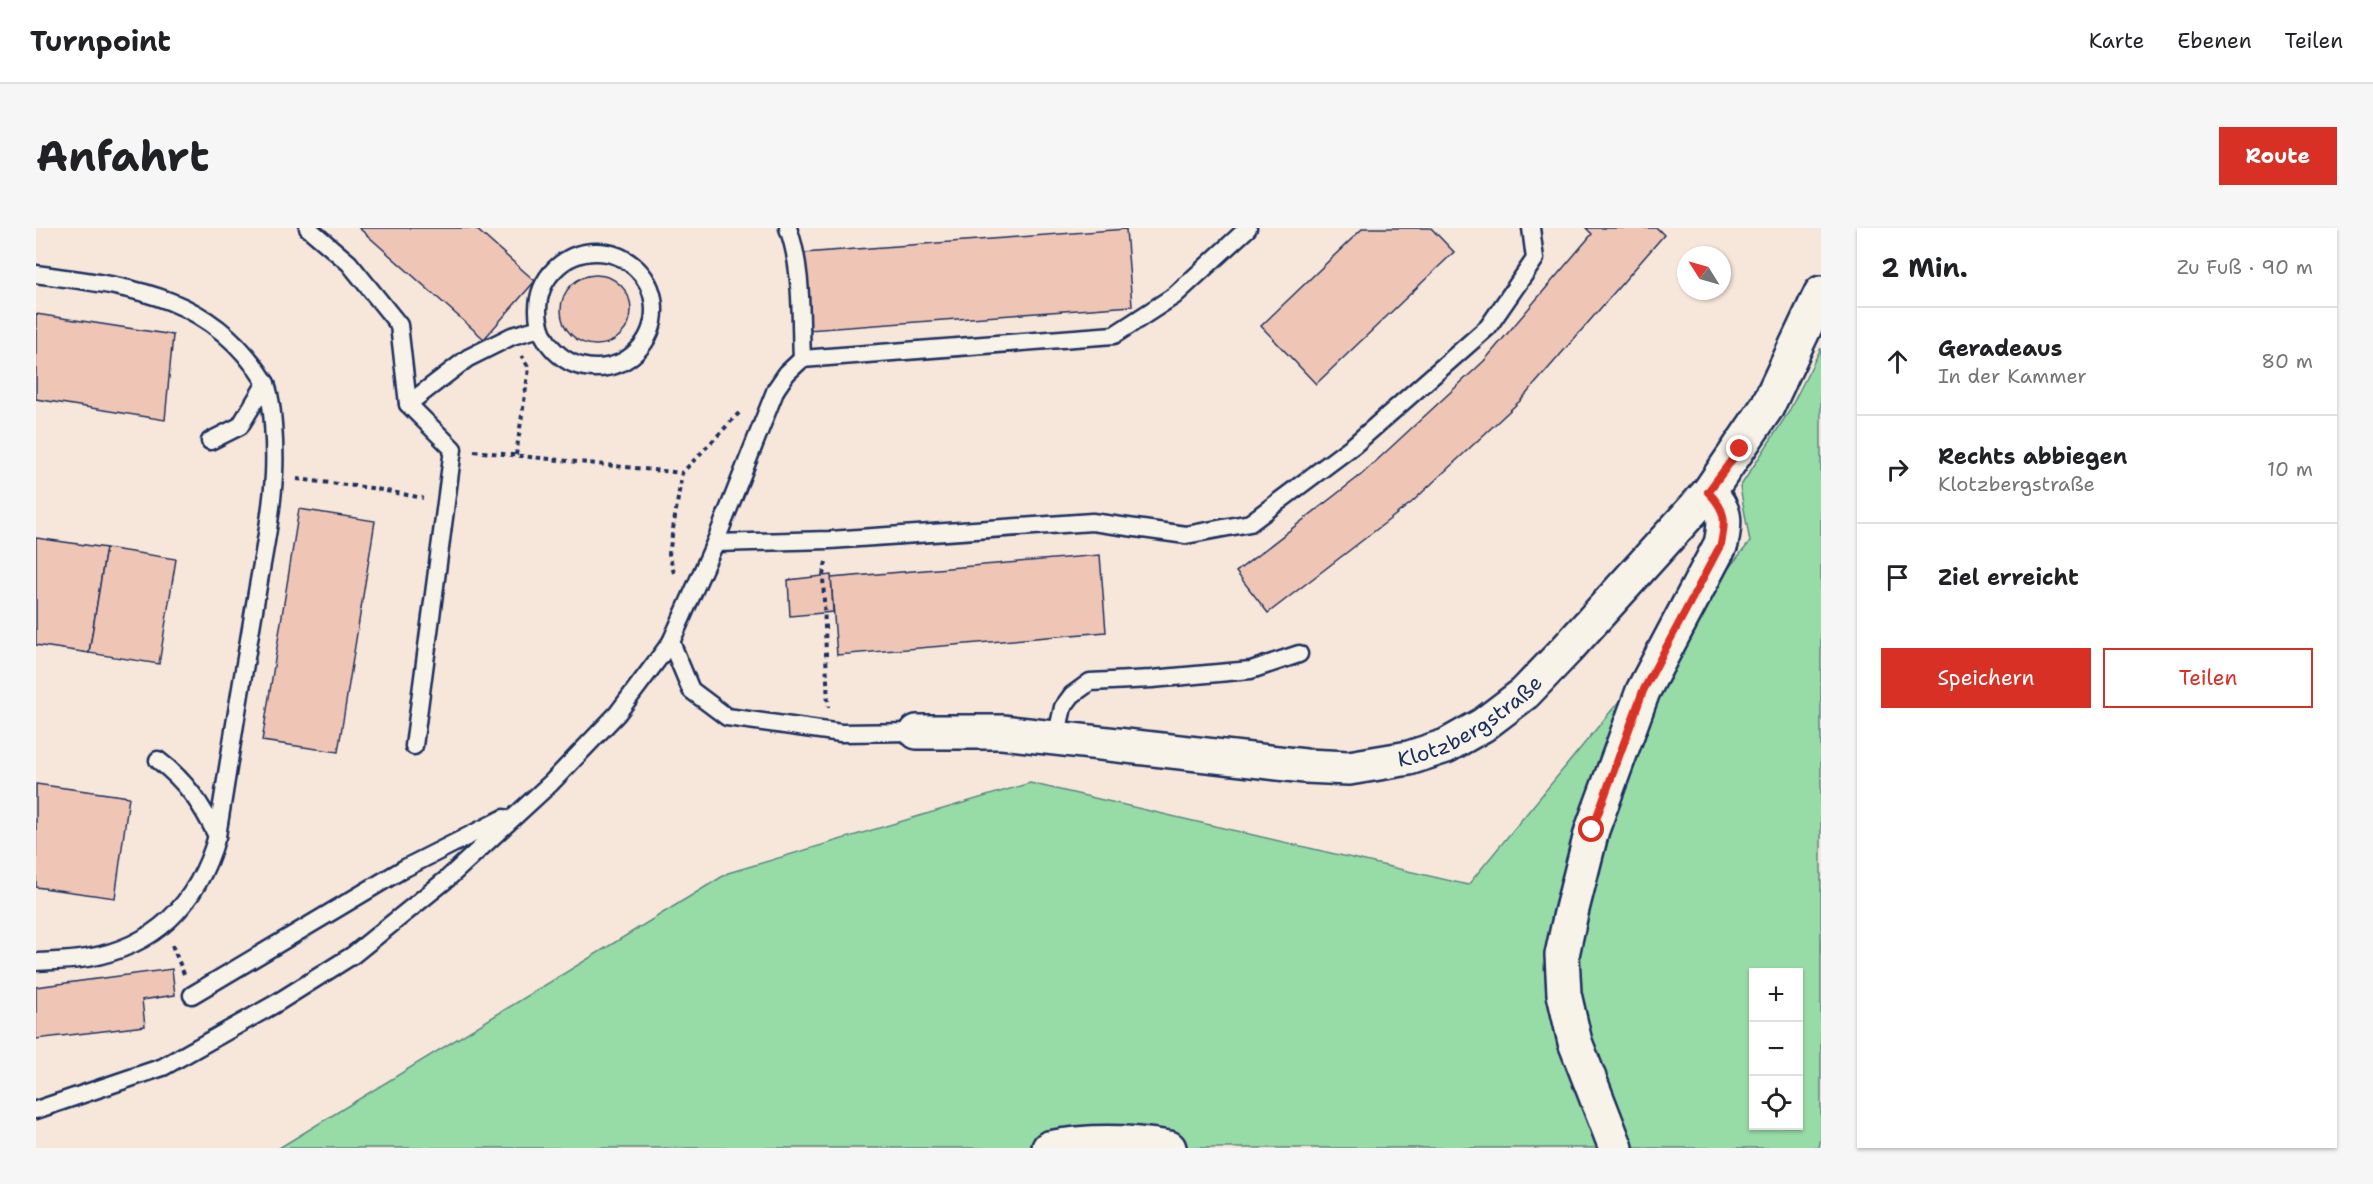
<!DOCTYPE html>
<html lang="de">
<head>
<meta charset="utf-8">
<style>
  :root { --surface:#fff; --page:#f6f6f6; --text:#202124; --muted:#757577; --line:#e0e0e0; --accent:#d93025 }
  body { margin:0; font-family:"Shantell Sans",sans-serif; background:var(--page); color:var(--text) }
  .controls { position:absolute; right:18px; bottom:18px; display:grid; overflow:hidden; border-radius:0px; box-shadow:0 2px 4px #0004 }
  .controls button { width:54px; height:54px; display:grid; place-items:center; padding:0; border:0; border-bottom:2px solid var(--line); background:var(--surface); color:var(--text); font:30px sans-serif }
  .compass { position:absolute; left:1641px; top:18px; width:54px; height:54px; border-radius:50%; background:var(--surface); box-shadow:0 2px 4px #0004; rotate:307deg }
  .stop { position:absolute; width:18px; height:18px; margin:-14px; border:4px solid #d93025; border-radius:50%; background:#fff }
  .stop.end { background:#d93025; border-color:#fff; box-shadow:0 2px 6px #0008 }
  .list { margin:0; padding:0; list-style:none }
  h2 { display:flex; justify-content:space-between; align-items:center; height:78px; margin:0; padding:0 24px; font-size:26px }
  h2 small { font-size:20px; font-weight:400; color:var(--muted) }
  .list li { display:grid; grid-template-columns:39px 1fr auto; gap:18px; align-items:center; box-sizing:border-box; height:108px; padding:0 24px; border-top:2px solid var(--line) }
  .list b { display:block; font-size:22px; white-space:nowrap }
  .list p { margin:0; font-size:20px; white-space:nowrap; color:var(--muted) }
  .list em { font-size:20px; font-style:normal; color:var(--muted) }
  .actions { display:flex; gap:12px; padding:18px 24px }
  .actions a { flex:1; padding:14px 0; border:2px solid var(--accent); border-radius:0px; text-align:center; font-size:21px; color:var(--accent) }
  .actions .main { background:var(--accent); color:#fff }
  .icon { flex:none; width:33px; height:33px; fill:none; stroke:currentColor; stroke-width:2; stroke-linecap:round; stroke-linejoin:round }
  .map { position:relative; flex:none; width:1785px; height:920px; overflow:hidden; border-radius:0px }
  header { display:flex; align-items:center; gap:36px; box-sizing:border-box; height:84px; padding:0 30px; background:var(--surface); border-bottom:2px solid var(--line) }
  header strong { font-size:28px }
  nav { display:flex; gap:33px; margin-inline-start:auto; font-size:21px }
  .intro { display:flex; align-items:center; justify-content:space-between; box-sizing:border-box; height:144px; padding:0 36px }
  h1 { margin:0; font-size:42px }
  .button { padding:15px 27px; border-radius:0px; background:var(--accent); color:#fff; font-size:21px; font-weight:700 }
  main { display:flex; gap:36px; padding:0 36px }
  aside { flex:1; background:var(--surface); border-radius:0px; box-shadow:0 2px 4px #0004 }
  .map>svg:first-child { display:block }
  .green { fill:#97dba7; stroke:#598582; stroke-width:1.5; fill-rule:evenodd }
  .building { fill:#efc6b6; stroke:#1b2f5e; stroke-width:1.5 }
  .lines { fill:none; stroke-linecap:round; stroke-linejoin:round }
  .lane-casing { stroke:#1b2f5e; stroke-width:21 }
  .street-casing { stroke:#1b2f5e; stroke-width:38 }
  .path { stroke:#1b2f5e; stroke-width:4; stroke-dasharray:4.5 4.5; stroke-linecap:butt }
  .lane { stroke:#f7f3e8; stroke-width:16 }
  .street { stroke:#f7f3e8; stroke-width:33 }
  .route { stroke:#d93025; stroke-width:8 }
  .labels { text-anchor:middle; stroke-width:4.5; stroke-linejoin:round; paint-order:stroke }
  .street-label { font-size:21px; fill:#1b2f5e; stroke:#f7f3e8 }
</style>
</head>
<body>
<header>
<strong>Turnpoint</strong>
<nav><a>Karte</a><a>Ebenen</a><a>Teilen</a></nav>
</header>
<div class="intro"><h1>Anfahrt</h1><a class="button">Route</a></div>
<main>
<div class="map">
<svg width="1785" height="920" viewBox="0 0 1785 920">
  <rect width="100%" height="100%" fill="#f7e7da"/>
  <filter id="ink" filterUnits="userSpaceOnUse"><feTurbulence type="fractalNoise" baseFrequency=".0167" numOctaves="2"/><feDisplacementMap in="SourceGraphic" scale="12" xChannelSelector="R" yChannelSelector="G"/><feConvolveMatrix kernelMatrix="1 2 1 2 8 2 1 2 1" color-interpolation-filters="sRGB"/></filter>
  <g filter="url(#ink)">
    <path class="green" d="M1785,120V910L1783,920H243L692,645L994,555L1432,657L1714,314L1704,259L1752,185ZM1718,744H1762V898H1718Z"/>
    <g class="building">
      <polygon points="323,0 439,0 499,53 448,111"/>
      <polygon points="1327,0 1395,0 1418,24 1280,156 1225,98"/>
      <polygon points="1550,0 1621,0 1628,7 1485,172 1375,275 1232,385 1200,344 1325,247 1448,133 1556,6"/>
      <polygon points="1090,1 1096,78 772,102 767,25"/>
      <circle cx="560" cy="82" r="35"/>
      <polygon points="0,86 137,107 129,192 0,171"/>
      <polygon points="263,281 339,293 302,524 226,513"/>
      <polygon points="0,310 70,320 53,425 0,417"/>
      <polygon points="70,320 140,331 123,436 53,425"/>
      <polygon points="1064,327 1070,404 801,427 795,350"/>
      <polygon points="795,347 797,384 754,388 752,352"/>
      <polygon points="0,556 93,569 79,670 0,659"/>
      <polygon points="136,741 139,767 106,772 109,798 0,811 0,759"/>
    </g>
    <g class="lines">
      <defs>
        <g id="lane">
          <polyline points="272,0 313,35 363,97 372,176 417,221 378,518"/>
          <path d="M752,0C767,41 764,88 766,131"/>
          <circle cx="560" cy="82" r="58"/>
          <path d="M0,46C93,59 173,65 228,152C238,168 239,226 238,246C236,289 226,333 219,376C206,453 193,531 181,608C162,675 121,718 51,730C34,733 17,733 0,734"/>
          <polyline points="372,176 432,130 476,108 504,100"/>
          <polyline points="174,213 204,198 230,155"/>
          <polyline points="679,315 794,312 1056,294 1150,307 1214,295 1318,217 1452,99 1499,31 1495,0"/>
          <polyline points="635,414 655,462 691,489 805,505 881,504"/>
          <polyline points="1020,510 1027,479 1036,467 1054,454 1116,451 1215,442 1263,426"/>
          <path d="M122,532C150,553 166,577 181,608"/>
          <polyline points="156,767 369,640 468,590"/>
          <polyline points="0,882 127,839 239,776 317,727 411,651 515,555 581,486 635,414 679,315 740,161 751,145 766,131 1078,107 1138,68 1212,0"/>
        </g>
        <g id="street">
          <path id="s1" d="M881,504H966L1269,538L1313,540L1373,530L1410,518L1447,497L1489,465L1531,421L1673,264L1731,179L1785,65"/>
          <path d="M1013,920C1054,912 1092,913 1133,920"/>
          <path d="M1580,920L1539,814L1528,766L1526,727L1535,685L1556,602L1607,463L1685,316C1690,292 1690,282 1673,264"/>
        </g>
      </defs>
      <use href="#lane" class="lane-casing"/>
      <use href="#street" class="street-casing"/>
      <g class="path">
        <polyline points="438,223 646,245"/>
        <polyline points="480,227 493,140 486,128"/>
        <polyline points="261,251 335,260 387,270"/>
        <polyline points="790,334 787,347 792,479"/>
        <polyline points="638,345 633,326 646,245 703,185"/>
        <polyline points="136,717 148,746"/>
      </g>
      <use href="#lane" class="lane"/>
      <use href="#street" class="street"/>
    </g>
  </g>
  <g class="lines" filter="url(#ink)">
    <path class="route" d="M1556,602L1607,463L1685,316C1690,292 1690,282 1672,264L1704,221"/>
  </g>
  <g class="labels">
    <g class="street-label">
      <text dy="7" stroke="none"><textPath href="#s1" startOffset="566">Klotzbergstraße</textPath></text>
    </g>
  </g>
</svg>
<div class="controls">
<button>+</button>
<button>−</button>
<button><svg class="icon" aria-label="locate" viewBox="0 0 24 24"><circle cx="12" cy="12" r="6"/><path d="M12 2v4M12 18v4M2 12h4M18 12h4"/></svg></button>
</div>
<svg class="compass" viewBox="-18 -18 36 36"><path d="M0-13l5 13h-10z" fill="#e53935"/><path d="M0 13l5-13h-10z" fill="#757577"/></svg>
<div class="stop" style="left:1556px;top:602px"></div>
<div class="stop end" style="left:1704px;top:221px"></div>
</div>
<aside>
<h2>2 Min.<small>Zu Fuß · 90 m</small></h2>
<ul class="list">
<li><svg class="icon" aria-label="ahead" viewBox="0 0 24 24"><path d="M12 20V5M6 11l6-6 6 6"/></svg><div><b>Geradeaus</b><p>In der Kammer</p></div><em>80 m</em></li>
<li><svg class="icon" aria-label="right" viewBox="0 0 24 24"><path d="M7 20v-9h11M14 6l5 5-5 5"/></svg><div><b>Rechts abbiegen</b><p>Klotzbergstraße</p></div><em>10 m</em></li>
<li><svg class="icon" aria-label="arrive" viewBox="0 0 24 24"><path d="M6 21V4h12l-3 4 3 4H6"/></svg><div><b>Ziel erreicht</b></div></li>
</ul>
<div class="actions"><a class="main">Speichern</a><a>Teilen</a></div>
</aside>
</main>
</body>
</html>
